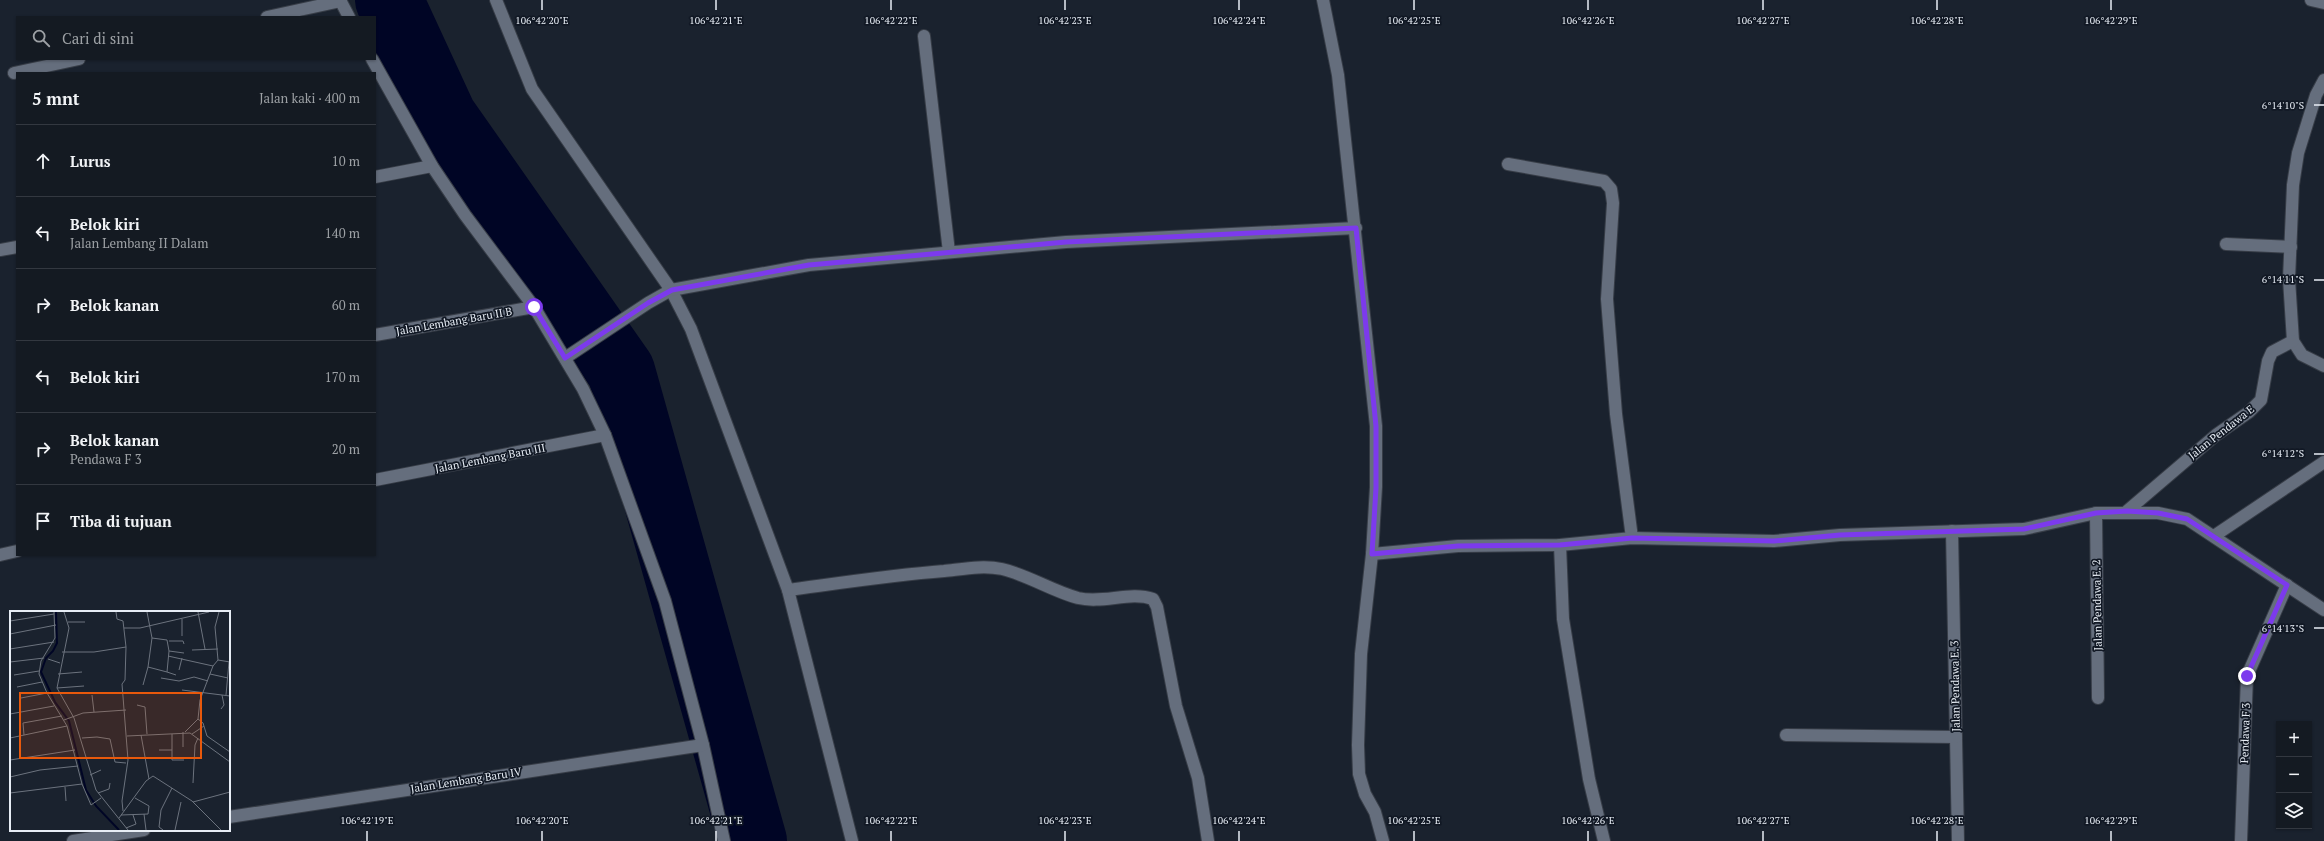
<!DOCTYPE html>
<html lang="id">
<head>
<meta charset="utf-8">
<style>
  :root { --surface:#141a22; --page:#21272f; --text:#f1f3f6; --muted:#9da1a5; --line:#333840 }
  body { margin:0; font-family:"PT Serif",serif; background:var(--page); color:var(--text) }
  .controls { position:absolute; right:12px; bottom:12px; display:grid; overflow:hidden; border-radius:0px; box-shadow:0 1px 3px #0004 }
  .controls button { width:36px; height:36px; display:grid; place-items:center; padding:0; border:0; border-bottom:1px solid var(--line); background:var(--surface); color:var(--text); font:20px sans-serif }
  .stop { position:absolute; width:12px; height:12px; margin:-9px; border:3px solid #7c3aed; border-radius:50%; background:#fff }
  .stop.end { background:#7c3aed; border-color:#fff; box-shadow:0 1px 4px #0008 }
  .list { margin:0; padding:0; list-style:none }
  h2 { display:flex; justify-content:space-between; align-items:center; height:52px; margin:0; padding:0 16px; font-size:17px }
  h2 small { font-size:13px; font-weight:400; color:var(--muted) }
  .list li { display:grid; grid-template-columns:26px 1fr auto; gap:12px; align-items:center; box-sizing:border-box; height:72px; padding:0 16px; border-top:1px solid var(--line) }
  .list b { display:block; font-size:15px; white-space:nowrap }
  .list p { margin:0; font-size:13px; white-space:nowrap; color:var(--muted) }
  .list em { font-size:13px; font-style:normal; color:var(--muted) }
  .icon { flex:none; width:22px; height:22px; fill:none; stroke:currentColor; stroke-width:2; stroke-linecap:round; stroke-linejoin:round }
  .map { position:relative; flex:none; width:2324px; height:841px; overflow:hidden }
  .search { position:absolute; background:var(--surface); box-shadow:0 1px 3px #0004; left:16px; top:16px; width:360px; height:44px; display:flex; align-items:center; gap:10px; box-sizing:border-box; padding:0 14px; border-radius:0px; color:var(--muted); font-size:15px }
  .panel { position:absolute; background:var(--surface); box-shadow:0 1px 3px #0004; left:16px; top:72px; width:360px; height:484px; border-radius:0px }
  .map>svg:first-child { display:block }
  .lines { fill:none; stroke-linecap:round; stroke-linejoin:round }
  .river { stroke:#000525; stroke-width:68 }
  .minor-casing { stroke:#373d47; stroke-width:14 }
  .minor { stroke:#656e7d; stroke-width:12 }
  .route { stroke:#7c3aed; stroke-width:5 }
  .ticks { fill:none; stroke:#e7edf5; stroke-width:1.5 }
  .labels { text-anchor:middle; stroke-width:3.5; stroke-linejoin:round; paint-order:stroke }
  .street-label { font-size:11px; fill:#e7edf5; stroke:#111824 }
  .inset-river { fill:none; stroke:#000525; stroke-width:2 }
  .inset-road { fill:none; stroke:#6c737e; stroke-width:1 }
  .view { fill:#e8590c; fill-opacity:0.15; stroke:#e8590c; stroke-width:2 }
  .inset-edge { fill:none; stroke:#e7edf5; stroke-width:2 }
  .ticks-label { font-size:10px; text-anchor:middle; fill:#e7edf5; stroke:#111824; stroke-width:3.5; stroke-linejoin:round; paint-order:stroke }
</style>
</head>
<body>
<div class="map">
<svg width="2324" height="841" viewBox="0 0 2324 841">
  <rect width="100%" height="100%" fill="#1a222e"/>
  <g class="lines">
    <polyline class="river" points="389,0 443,117 621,371 753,841"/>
    <defs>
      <g id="minor">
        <polyline points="340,0 349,17"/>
        <polyline points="496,0 532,89 671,290 691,329 788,590 852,841"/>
        <polyline points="1323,0 1338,75 1376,426 1376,487 1372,554 1361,654 1358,745 1359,774 1365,794 1375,812 1383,841"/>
        <polyline points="2311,0 2324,3"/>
        <polyline points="267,17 341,1"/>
        <polyline points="924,36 949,252"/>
        <polyline points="372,59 432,166 465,215 534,307 583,389 605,435 665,601 703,745 724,841"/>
        <polyline points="14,73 79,59"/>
        <polyline points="2324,80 2316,95 2298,153 2293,185 2289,279 2293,341 2302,355 2324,366"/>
        <polyline points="1508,164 1604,181 1611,189 1613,203 1607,299 1616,414 1632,538"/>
        <polyline points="375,177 432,166"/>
        <polyline points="2226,244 2291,247"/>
        <polyline points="0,250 17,247"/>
        <polyline points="375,335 534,307"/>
        <polyline points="565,358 648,303 671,290 809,265 1066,242 1356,228"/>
        <polyline points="375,480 605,435"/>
        <polyline points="2127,511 2216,435 2249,412 2261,400 2268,361 2272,352 2293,341"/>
        <polyline points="2096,513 2098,698"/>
        <polyline points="1952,531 1958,841"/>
        <polyline points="2214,536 2324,462"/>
        <polyline points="1560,545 1563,619 1589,779 1604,841"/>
        <polyline points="1372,554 1458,546 1560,545 1632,538 1774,541 1840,535 2024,529 2096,513 2158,513 2187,519 2324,610"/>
        <polyline points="0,555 17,551"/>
        <path d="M788,590C840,583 892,575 944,571C963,569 983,565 1002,569C1028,575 1052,591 1078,598C1103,604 1130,591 1153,599L1157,607L1176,706L1198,778L1208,841"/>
        <polyline points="1786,735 1956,737"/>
        <polyline points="229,817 703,745"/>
        <polyline points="73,841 144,830"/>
        <polyline points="2241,841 2247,676 2287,585"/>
      </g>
    </defs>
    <use href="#minor" class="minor-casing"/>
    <use href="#minor" class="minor"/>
  </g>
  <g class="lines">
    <polyline class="route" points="534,307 565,358 648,303 672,290 809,265 1066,242 1356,228 1376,426 1376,488 1372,554 1458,546 1560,545 1632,538 1774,541 1840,535 2024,529 2096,513 2127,511 2158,513 2187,519 2287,585 2247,676"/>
  </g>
  <path class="ticks" d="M542,0V10M716,0V10M891,0V10M1065,0V10M1239,0V10M1414,0V10M1588,0V10M1763,0V10M1937,0V10M2111,0V10M2314,105H2324M2314,280H2324M2314,454H2324M2314,628H2324M367,831V841M542,831V841M716,831V841M891,831V841M1065,831V841M1239,831V841M1414,831V841M1588,831V841M1763,831V841M1937,831V841M2111,831V841"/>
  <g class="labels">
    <g class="street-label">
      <text transform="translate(454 321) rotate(-10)" y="4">Jalan Lembang Baru II B</text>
      <text transform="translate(2221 432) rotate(-38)" y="4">Jalan Pendawa E</text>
      <text transform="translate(490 458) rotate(-11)" y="4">Jalan Lembang Baru III</text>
      <text transform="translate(2097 605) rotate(-91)" y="4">Jalan Pendawa E. 2</text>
      <text transform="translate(1955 686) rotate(-91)" y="4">Jalan Pendawa E. 3</text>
      <text transform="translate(2245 733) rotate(-88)" y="4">Pendawa F 3</text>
      <text transform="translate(466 780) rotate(-9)" y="4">Jalan Lembang Baru IV</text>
    </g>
  </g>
  <g transform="translate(10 611)">
    <rect width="220" height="220" fill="#1a222e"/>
    <path class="inset-river" d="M46,1L47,32L43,40L36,47L31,61L45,91L59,110L76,179L86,195L109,219"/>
    <path class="inset-road" d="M44,1L45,27L31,50L29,63L37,82L57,115L72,173L81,194L91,187M54,1L59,17L47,77L64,107L86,179L118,219M106,1L107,8L113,10L116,36L115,69L112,73L118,149L112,190L113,200M137,1L142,27L138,56L157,61M188,1L195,38M209,1L205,16L208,49L203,55L190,89L188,108L193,112L197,125L220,141M172,8V25M0,10L44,3M58,11H75M114,17H130L199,1M0,23L46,14M142,27L157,29L159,40M159,30H173L174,33M0,38L44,31M182,39L208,38M52,41H84L116,36M158,45L203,55M38,48L50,52M208,49L220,51M0,51L34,47M169,59L172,47M48,63L72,61M200,63L218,67M4,64L29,60M166,64L157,61L159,40L174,42M151,67L169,70L184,66L198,70M133,74L138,56M7,76L32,71M47,77L74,75M172,79L220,85M82,84L84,101M216,84L219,51M11,87L37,82M127,94L135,96L137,123M211,98L214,94L212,84M0,103L44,95M54,109L73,102L116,99M173,121V136M175,121L188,108M162,123V149H174M182,123L194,115M14,124L13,112L52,105M131,124L139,168M117,125L180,122L220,151M0,127L57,115M72,127L87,126L100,128L105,151L116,152M149,139H162M0,149L65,139M80,164L91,159M0,166L30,159L68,155M183,172L185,134L188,127M55,176L56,190M0,182L72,173M88,182L99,178L100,172M183,191L220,181M134,203L136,219M111,204L138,203L139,195L125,187M109,207L136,170L143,165L182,190L211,219M116,217L126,213L123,204M153,219L149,216L151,199L162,177M165,219L171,191"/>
    <path class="view" d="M10,82H191V147H10Z"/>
    <rect width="220" height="220" class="inset-edge"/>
  </g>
  <g class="ticks-label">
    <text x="542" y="24">106°42'20"E</text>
    <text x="716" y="24">106°42'21"E</text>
    <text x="891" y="24">106°42'22"E</text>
    <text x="1065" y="24">106°42'23"E</text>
    <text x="1239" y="24">106°42'24"E</text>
    <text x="1414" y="24">106°42'25"E</text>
    <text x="1588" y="24">106°42'26"E</text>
    <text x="1763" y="24">106°42'27"E</text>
    <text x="1937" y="24">106°42'28"E</text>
    <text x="2111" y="24">106°42'29"E</text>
    <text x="2283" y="109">6°14'10"S</text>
    <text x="2283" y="283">6°14'11"S</text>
    <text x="2283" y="457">6°14'12"S</text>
    <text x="2283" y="632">6°14'13"S</text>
    <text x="367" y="824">106°42'19"E</text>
    <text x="542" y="824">106°42'20"E</text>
    <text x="716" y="824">106°42'21"E</text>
    <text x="891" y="824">106°42'22"E</text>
    <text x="1065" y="824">106°42'23"E</text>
    <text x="1239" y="824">106°42'24"E</text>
    <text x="1414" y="824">106°42'25"E</text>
    <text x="1588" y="824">106°42'26"E</text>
    <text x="1763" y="824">106°42'27"E</text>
    <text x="1937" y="824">106°42'28"E</text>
    <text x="2111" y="824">106°42'29"E</text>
  </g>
</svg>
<div class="controls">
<button>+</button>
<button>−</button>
<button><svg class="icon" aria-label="layers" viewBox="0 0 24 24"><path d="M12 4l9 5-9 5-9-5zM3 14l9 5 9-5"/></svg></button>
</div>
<div class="stop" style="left:534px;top:307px"></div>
<div class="stop end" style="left:2247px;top:676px"></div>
<div class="search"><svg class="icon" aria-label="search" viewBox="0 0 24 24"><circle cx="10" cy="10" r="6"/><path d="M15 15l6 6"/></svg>Cari di sini</div>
<section class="panel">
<h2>5 mnt<small>Jalan kaki · 400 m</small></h2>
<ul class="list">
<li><svg class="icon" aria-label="ahead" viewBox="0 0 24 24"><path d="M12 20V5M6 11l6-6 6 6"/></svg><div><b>Lurus</b></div><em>10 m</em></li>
<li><svg class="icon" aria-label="left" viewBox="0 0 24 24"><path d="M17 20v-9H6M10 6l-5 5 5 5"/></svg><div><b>Belok kiri</b><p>Jalan Lembang II Dalam</p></div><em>140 m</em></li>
<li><svg class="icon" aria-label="right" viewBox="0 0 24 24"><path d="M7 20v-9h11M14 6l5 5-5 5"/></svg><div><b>Belok kanan</b></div><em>60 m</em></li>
<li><svg class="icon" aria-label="left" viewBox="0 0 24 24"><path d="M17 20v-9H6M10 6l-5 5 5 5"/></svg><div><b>Belok kiri</b></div><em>170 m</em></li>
<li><svg class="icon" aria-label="right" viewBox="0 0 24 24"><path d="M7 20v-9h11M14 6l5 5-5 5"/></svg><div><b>Belok kanan</b><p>Pendawa F 3</p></div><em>20 m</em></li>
<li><svg class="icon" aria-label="arrive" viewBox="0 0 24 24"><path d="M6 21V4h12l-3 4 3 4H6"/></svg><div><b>Tiba di tujuan</b></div></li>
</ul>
</section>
</div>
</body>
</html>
